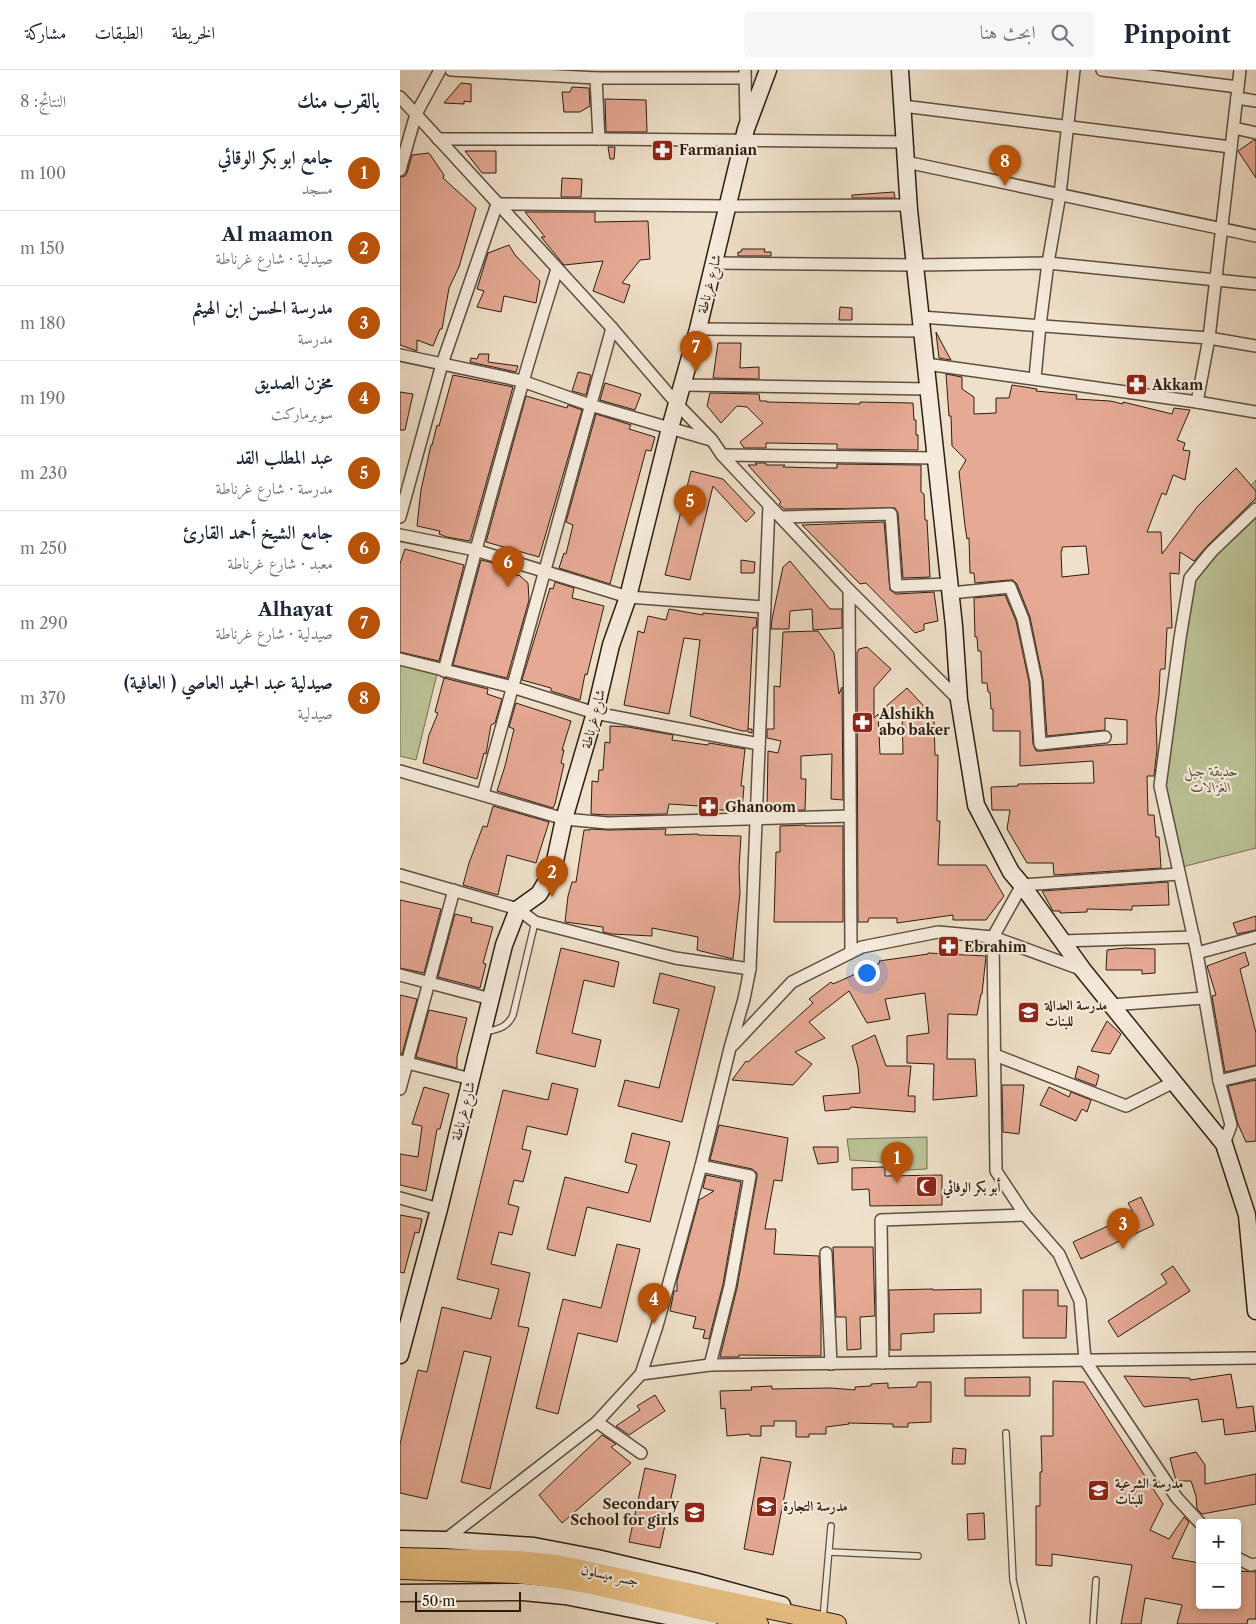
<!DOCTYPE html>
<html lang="ar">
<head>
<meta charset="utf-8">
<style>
  :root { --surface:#fff; --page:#f6f6f7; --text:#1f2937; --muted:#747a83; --line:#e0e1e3; --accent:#b45309 }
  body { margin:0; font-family:"Libre Caslon Text",Amiri,serif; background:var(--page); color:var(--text); direction:rtl }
  .controls { position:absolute; right:15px; bottom:15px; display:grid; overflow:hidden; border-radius:5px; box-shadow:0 2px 8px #0003 }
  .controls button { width:45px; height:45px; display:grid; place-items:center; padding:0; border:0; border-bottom:1px solid var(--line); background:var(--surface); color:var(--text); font:25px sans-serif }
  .scale { position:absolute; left:15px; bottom:12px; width:106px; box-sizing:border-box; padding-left:5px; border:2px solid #2c1d11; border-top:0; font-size:14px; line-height:18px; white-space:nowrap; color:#2c1d11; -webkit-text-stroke:4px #f5ebdc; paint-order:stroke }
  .you { position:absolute; left:466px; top:902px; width:18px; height:18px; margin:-12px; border:4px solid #fff; border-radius:50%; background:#1a73e8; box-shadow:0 0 0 8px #1a73e833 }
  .badge { display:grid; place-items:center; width:32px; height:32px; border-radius:50%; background:var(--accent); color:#fff; font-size:16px; font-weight:700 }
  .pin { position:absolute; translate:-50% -41px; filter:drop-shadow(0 1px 2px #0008) }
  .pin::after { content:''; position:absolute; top:26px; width:18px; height:15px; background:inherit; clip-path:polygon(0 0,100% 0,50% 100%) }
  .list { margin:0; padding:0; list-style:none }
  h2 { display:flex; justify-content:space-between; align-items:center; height:65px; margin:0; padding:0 20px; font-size:21px }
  h2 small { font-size:16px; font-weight:400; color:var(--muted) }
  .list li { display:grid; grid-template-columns:32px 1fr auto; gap:15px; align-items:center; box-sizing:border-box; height:75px; padding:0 20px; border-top:1px solid var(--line) }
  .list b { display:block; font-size:19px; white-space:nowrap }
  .list p { margin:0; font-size:16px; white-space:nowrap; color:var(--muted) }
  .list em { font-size:16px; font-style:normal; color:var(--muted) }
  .icon { flex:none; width:28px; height:28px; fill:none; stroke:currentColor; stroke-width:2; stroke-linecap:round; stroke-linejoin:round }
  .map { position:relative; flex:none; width:856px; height:1554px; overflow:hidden; direction:ltr }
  header { display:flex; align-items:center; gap:30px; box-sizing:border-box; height:70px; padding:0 25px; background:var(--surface); border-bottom:1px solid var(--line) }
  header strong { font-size:24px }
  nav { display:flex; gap:28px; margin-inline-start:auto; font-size:18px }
  .search { width:350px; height:45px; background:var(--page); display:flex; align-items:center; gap:12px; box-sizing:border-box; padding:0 18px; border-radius:5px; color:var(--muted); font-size:19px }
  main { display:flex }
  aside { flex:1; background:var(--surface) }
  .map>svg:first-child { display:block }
  .green { fill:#bbc295; stroke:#747053 }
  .building { fill:#e5a994; stroke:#2c1d11; fill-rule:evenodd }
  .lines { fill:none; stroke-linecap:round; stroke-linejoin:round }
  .service-casing { stroke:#5d4e3f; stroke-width:8 }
  .minor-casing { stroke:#5d4e3f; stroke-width:14 }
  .secondary-casing { stroke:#2c1d11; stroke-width:19 }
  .primary-casing { stroke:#2c1d11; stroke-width:20 }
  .service { stroke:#f5ebdc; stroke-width:5.5 }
  .minor { stroke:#f5ebdc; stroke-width:11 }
  .secondary { stroke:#f5ebdc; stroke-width:16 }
  .primary { stroke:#e8c084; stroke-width:18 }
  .labels { text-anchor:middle; stroke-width:4.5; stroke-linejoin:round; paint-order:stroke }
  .poi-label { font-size:14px; font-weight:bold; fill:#2c1d11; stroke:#f5ebdc; text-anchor:start }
  .street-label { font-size:14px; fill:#2c1d11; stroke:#f5ebdc }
  .park-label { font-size:14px; font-style:italic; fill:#574f39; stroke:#f5ebdc }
</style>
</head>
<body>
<header>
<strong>Pinpoint</strong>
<div class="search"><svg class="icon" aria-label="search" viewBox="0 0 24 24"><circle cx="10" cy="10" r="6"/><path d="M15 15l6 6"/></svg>ابحث هنا</div>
<nav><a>الخريطة</a><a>الطبقات</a><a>مشاركة</a></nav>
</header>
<main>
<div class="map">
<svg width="856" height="1554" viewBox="0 0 856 1554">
  <rect width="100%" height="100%" fill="#efe0c9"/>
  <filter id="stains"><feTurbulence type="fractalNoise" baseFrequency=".004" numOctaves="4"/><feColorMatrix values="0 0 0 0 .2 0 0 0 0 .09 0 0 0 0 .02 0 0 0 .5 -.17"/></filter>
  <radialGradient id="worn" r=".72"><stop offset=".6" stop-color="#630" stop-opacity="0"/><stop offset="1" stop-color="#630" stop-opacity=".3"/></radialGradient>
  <g class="green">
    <polygon points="856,410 856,778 782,797 764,717 789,521 809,469 824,444"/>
    <polygon points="0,593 37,604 16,690 0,686"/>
    <polygon points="527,1067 527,1099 490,1101 481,1092 450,1090 447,1069"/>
  </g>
  <g class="building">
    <polygon points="61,13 71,14 71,32 64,31 64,34 44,33"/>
    <polygon points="172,17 189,18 190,36 180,42 164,42 162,22 170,22"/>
    <polygon points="205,29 246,30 247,62 206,62"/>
    <polygon points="854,70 856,70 856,108 838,81"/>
    <polygon points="208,77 215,77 214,89 210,89"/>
    <polygon points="65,81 96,81 96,103 82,103"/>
    <polygon points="29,83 44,105 43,108 76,138 59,197 49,218 42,259 40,259 33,276 17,270 17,281 0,275 0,107 5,106 7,103 12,85"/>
    <polygon points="162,108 182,109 181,127 161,127"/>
    <polygon points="494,122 495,128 452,128 452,125"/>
    <polygon points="125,142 195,142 195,152 248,151 250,189 240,190 222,213 230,215 224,233 193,221 203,191 164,195 141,167 145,167"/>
    <polygon points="109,175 115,185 140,211 136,233 104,226 101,242 77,237 84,221 77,219 88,183"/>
    <polygon points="342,179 365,179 364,182 371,182 371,186 338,186 338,182 341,182"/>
    <polygon points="440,237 452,238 452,250 439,250"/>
    <polygon points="536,262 546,281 551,290 539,288"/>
    <polygon points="318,273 341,273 340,298 359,297 359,309 313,308"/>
    <polygon points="79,284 89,284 88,292 118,296 116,302 70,292 71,288 77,289"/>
    <polygon points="178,302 191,305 186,325 172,321"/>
    <path d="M546,304L562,307V319L574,327V344L596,343V328H609L612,315L637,319L636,321L677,325L676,329L710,331L723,334V332L772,344L774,338L790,340L777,370L785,373L783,380L790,381L785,410L773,405L766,425L762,423L747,462H761L762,484L797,437L836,398L856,421V428L851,433L807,476L794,491L780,482L779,504L770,503L772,558H767L765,599H761L760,601L759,626L756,648L757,679L754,706H747L748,745H754L756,767H759L761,798L654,805L653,793H627L607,759L610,740H592L591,717L618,716V714L694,713L693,691L620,696V661H593V639H591L590,622H588L587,613H582L581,581H578L577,567H575L574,528L605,525L616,551L629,612L633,674L636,681H641L705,675L727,674V650L705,648V660L647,666L643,610L630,547L617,514L613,510H609L575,513L574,503H570L569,468L567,469L565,456L559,402L566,390L552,376L551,346H549ZM686,476L689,504L662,507L661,481H662V477Z"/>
    <polygon points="53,305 113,317 70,471 47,467 39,464 40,461 17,456 21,420 31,375 32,375 37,355 39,356"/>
    <polygon points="205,313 241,324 235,340 200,330"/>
    <polygon points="0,322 13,324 5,360 0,360"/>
    <polygon points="310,323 359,324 360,331 367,331 367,332 460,334 460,332 513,333 514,350 516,350 516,365 518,365 518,380 437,379 437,374 366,373 366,378 344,378 340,372 363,353 347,337 337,336 321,353 307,336"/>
    <polygon points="126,326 167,338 168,335 182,340 139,487 86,472"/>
    <polygon points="196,344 231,355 229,359 255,367 251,381 246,380 210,514 159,498 164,483 166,484 173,455 166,452"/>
    <polygon points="355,393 366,393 366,395 385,395 383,397 421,398 437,398 437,394 521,395 521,422 524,424 525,450 527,450 530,507 503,508 498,443 495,438 384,439 379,434 381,432 348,395 357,395"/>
    <polygon points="291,401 323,409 355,443 346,452 313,416 290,510 265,505"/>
    <polygon points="484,452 490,520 496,524 534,522 538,551 524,554 524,560 515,563 466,513 460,514 402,455"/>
    <polygon points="5,479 64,495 39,591 0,582 0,494"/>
    <polygon points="81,490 97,494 107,507 119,505 128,513 129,530 107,608 53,595"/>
    <polygon points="341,490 355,492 354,503 341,503"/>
    <polygon points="390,491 430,539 442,539 442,558 413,560 412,539 390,541 389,559 371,559 372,549 383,497"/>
    <polygon points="155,512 174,518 172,528 204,536 187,605 185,604 180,630 151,621 151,618 122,610 150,518 153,519"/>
    <polygon points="269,539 303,545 303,543 357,548 356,558 353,558 348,660 348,659 352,659 352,663 348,662 348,661 342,661 290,646 300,570 284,568 269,644 224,635 238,561 244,563 248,546 266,550"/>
    <polygon points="418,561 434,583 439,624 442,617 443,730 431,729 432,684 401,686 401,709 406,709 405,740 367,741 368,681 378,683 381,671 367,668 367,659 374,659 374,616 380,617 383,562"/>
    <polygon points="467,577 491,599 474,618 474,648 478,644 480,684 503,684 502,641 492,648 483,639 507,618 534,647 535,685 538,685 537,751 540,751 538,795 586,795 604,826 586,850 553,850 553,845 497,853 497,848 469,848 468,852 458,852 457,583 459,579"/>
    <polygon points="44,608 88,619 87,624 102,629 95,653 91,655 86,684 84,683 77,709 23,693 29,665 38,643 35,642"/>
    <polygon points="116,633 171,651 162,680 164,680 161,693 164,694 155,734 153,738 97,721 105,696 114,659 109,657"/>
    <polygon points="210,656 228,657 273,665 272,670 308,675 309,673 345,679 341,716 344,716 342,740 299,740 299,736 269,734 267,744 208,745 191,744 192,711 198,712 199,700 203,700 205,672 210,673"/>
    <polygon points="93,736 149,752 136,793 107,785 98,825 63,815 69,793 83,756 87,757"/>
    <polygon points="405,755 405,756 443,756 443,852 374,852 376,782 380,782 380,756"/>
    <polygon points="190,759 208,760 266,759 265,765 298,764 298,765 341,766 339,798 340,823 333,889 297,880 298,867 252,858 252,866 212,864 203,862 203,857 165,852 168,826 172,812 176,812 184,760 190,760"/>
    <polygon points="768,812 769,835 732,836 732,840 687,839 687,842 660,843 660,841 653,841 642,821"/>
    <polygon points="0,830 41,839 24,903 0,898"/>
    <polygon points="55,844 72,848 71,852 93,857 83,893 86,894 80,918 38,907"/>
    <polygon points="856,846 856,860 837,864 833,853"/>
    <polygon points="161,878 219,892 214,917 184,910 172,963 201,970 195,997 136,983"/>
    <polygon points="725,878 755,879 755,903 742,904 742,900 706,900 707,880"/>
    <polygon points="845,882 849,895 840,899 856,963 856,995 825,1002 812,926 816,925 807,896"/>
    <polygon points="528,883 586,886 582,924 581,924 577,945 548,944 547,989 575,989 577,1026 533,1030 534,994 507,993 507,966 529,963 525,923 485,929 490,949 467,953 449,921 409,952 425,968 395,982 412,994 393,1015 332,1010 346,991 348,992 413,933 409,929 431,912 433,914 480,893 479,891 528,884"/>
    <polygon points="260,903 315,917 282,1052 218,1036 225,1010 259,1018 279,939 253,933"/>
    <polygon points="0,925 17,929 2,984 0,984"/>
    <polygon points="29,940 67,948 57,987 57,998 16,987"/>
    <polygon points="707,951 721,964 710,984 691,981"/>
    <polygon points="475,965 486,996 511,996 508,1026 515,1026 515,1042 451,1037 450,1039 425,1041 423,1026 460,1023 458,997 452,976"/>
    <polygon points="678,996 699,1005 696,1016 675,1008"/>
    <polygon points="856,1010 856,1071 846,1072 838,1054 828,1016"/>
    <polygon points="152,1013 178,1019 167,1065 127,1056 122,1079 131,1081 123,1112 114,1110 108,1134 119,1137 112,1165 99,1162 91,1194 130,1203 118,1256 129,1258 90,1419 61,1412 91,1287 64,1281 27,1429 0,1423 0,1374 18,1300 27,1302 42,1237 91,1249 99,1219 57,1209 103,1020 148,1030"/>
    <polygon points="602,1015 624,1015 619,1064 603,1062"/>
    <polygon points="24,1017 49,1024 40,1059 37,1059 26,1121 0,1115 0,1084 18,1087 22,1056 12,1054"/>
    <polygon points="649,1017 669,1027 671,1022 691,1030 687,1042 682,1039 676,1051 640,1035"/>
    <polygon points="319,1055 388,1068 382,1111 374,1110 365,1159 376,1159 374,1184 419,1186 421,1248 421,1286 339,1285 339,1287 320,1287 337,1218 357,1107 357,1103 352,1099 310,1090"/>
    <polygon points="232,1063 270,1072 250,1152 187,1137 175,1186 147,1179 165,1107 228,1123 237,1095 225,1092"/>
    <polygon points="413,1077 438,1077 438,1092 418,1094"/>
    <polygon points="485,1097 485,1106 542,1105 542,1135 470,1136 469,1119 452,1120 452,1098"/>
    <polygon points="306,1105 341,1112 323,1214 309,1269 303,1268 305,1260 293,1258 296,1247 270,1241 274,1221 277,1221 277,1211 299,1130 314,1121 303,1118"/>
    <polygon points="741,1127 754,1155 681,1189 673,1172 734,1144 728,1133"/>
    <polygon points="0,1145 22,1149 19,1163 15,1162 4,1203 0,1202"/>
    <polygon points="217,1174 240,1179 217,1272 178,1263 158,1344 136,1338 163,1229 201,1238"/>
    <polygon points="433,1177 473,1177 475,1246 460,1247 461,1279 447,1280 446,1247 436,1247"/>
    <polygon points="773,1196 790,1221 718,1267 708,1251 767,1213 761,1204"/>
    <polygon points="533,1219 533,1220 581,1219 581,1243 534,1244 534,1262 501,1264 501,1280 490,1280 489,1220"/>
    <polygon points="623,1220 658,1220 658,1236 667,1236 666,1268 623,1268"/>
    <polygon points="831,1304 837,1338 853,1336 856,1361 825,1365 823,1349 802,1352 798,1329 744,1337 724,1306 790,1308 790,1310"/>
    <polygon points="630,1307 630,1326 565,1326 565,1308"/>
    <polygon points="653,1311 684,1312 763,1434 750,1460 769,1469 784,1447 789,1452 772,1488 800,1493 800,1535 837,1535 837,1501 856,1502 856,1549 848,1549 847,1554 777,1554 782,1535 745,1528 741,1554 721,1554 732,1495 652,1484 652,1496 636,1495 636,1436 640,1436 640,1402 642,1402 641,1366 653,1366"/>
    <polygon points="518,1312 531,1312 531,1352 508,1353 508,1357 493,1357 493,1354 448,1353 449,1354 426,1357 426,1364 409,1364 409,1367 396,1367 396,1351 374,1351 374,1356 361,1356 361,1366 350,1366 350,1364 327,1366 325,1338 321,1339 320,1321 352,1320 351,1317 372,1316 372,1319 431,1318 455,1320 455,1317 471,1316 471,1314 488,1313 488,1318 516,1317"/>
    <polygon points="255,1325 265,1341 229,1365 216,1356 240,1340 237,1336"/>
    <polygon points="202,1365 216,1374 211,1377 231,1393 162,1453 139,1425"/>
    <polygon points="553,1378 566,1379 565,1394 552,1394"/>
    <polygon points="796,1382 805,1395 805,1414 856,1404 856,1434 802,1444 797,1439 796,1426 791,1411 776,1411 770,1388"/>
    <polygon points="361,1387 391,1392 373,1485 344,1479"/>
    <polygon points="245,1398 276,1405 260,1478 229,1472"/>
    <polygon points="584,1443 585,1469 568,1470 567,1444"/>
  </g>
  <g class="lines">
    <defs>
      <g id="service">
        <path d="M85,962C98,959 107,958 113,945L135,852"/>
        <polyline points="606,1363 613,1510 623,1554"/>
        <polyline points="429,1482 518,1486"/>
        <polyline points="423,1549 431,1456"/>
        <polyline points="693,1554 696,1510"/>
      </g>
      <g id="minor">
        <polyline points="51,0 196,8 345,8"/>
        <polyline points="345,0 346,51"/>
        <polyline points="702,0 838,17"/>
        <polyline points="196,8 199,69"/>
        <polyline points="0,27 212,258 277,334 312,370 322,385 449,520 559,630"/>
        <polyline points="837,28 856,31"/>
        <polyline points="503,36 831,77"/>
        <polyline points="834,58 856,63"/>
        <polyline points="38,69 199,69 505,72"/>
        <polyline points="506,92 856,166"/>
        <polyline points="0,100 16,44 40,0"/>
        <polyline points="314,193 515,195 648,193 856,214"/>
        <polyline points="521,247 809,268 856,276"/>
        <polyline points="298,259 523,261"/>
        <polyline points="0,285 122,311 190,335 311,370"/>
        <polyline points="526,294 797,332 856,342"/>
        <polyline points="635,308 640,255 648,193 660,124 674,0"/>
        <polyline points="282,315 529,319"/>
        <polyline points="797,332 809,268 840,0"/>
        <polyline points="322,385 536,388"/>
        <polyline points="0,447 42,294 97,134 328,136 509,135"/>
        <polyline points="382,447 491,444 496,516 549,514"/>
        <polyline points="0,465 75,480 228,527 365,537"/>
        <polyline points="449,520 451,882"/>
        <polyline points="551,523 610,517 623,549 636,611 640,674 705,667"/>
        <polyline points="0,589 112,617 195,643 359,674"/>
        <path d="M44,601C79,466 115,332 157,199"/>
        <polyline points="0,701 165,749"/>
        <polyline points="83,724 212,258"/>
        <polyline points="164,749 208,753 450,746"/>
        <polyline points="779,804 622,815 593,867 596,1101 625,1145 659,1184 680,1231 685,1290 777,1428 800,1453"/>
        <polyline points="0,805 118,839 135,852 275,888 350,899"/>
        <polyline points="661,871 794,867"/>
        <polyline points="797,883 856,867"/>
        <polyline points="0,905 91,929"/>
        <polyline points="711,935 804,928"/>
        <polyline points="333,975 392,912 462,877 538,862 593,867 683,900"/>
        <polyline points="595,985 726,1036 774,1012"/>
        <polyline points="0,991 71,1009"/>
        <polyline points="819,1011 856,1002"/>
        <polyline points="0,1019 54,820"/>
        <polyline points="824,1074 831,1055 819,1011 797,883 760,716 780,568 790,508 812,481 856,439"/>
        <polyline points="301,1096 350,1106 330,1216 310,1295"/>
        <polyline points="0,1128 39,1139"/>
        <polyline points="426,1183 431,1294"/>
        <polyline points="483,1293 481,1150 625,1145"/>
        <polyline points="241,1304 310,1295 856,1288"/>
        <polyline points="197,1352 241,1383"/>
        <polyline points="45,1470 197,1352 241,1304 257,1256 301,1096 330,978 344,929 350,899 369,435"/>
        <polyline points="837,1488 851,1495 856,1494"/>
      </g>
      <g id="secondary">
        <polyline points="500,0 509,140 554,556 559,630 576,735 611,802 622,815 683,900 824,1074 847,1145 856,1241"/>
        <polyline points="0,1285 39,1139 104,875 118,839 139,824 153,800 164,749 195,643 211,575 228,527 270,358 298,259 346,59 368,0"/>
        <polyline points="0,1469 45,1470 134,1476 197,1488 294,1511 382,1535"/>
        <polyline points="0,1523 123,1522 165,1526 308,1554"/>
      </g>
      <g id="primary">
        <polyline points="0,1487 117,1490 157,1494 437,1554"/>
        <polyline points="0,1500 118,1504 157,1509 192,1515 359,1554"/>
      </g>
    </defs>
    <use href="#service" class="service-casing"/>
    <use href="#minor" class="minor-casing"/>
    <use href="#secondary" class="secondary-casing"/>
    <use href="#primary" class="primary-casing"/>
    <use href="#service" class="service"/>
    <use href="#minor" class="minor"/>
    <use href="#secondary" class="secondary"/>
    <use href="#primary" class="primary"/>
  </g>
  <defs>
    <symbol id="pharmacy-square" viewBox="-11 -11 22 22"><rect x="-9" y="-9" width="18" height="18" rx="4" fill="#8f2418" stroke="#f5ebdc"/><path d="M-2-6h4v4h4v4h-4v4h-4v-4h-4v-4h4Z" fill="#fff"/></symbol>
    <symbol id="school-square" viewBox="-11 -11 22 22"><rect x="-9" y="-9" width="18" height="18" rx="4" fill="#8f2418" stroke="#f5ebdc"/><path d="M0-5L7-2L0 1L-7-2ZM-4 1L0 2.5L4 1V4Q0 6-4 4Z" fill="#fff"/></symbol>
    <symbol id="mosque-square" viewBox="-11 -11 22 22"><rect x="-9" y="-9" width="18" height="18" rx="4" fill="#8f2418" stroke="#f5ebdc"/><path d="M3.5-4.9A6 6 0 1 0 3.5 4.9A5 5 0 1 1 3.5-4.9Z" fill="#fff"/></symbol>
  </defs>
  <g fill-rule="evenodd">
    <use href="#pharmacy-square" x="250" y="68" width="25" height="25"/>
    <use href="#pharmacy-square" x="724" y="302" width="25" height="25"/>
    <use href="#pharmacy-square" x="450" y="640" width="25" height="25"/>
    <use href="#pharmacy-square" x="296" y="724" width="25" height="25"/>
    <use href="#pharmacy-square" x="536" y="864" width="25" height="25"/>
    <use href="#school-square" x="616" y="930" width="25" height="25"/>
    <use href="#mosque-square" x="514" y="1104" width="25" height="25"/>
    <use href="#school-square" x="686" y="1408" width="25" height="25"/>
    <use href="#school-square" x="354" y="1424" width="25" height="25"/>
    <use href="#school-square" x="282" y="1430" width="25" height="25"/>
  </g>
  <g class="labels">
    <g class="poi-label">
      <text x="279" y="85">Farmanian</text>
      <text x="752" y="320">Akkam</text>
      <text x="479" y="649">Alshikh<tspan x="479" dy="16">abo baker</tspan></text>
      <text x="325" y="742">Ghanoom</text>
      <text x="564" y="882">Ebrahim</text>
      <text x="645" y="940">مدرسة العدالة<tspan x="645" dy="16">للبنات</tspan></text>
      <text x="543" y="1122">أبو بكر الوفائي</text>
      <text x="715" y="1418">مدرسة الشرعية<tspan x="715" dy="16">للبنات</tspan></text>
      <text x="279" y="1439" text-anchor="end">Secondary<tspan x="279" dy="16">School for girls</tspan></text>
      <text x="383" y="1441">مدرسة التجارة</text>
    </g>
    <g class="street-label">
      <text transform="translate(309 214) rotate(-76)" y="5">شارع غرناطة</text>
      <text transform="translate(193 649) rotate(-76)" y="5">شارع غرناطة</text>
      <text transform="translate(63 1041) rotate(-76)" y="5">شارع غرناطة</text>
      <text transform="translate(210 1505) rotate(12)" y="5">جسر ميسلون</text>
    </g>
    <g class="park-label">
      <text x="811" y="706">حديقة جبل<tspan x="811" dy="16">الغزالات</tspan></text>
    </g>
  </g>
  <rect width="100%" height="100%" filter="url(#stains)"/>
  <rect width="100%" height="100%" fill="url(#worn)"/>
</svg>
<div class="controls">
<button>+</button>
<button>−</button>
</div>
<div class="scale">50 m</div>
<div class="you"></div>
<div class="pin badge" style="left:497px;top:1113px">1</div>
<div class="pin badge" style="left:152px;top:827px">2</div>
<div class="pin badge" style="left:723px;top:1179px">3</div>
<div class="pin badge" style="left:254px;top:1254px">4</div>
<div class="pin badge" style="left:290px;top:456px">5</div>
<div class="pin badge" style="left:108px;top:517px">6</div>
<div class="pin badge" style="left:296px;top:302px">7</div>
<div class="pin badge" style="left:605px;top:116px">8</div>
</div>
<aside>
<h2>بالقرب منك<small>النتائج: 8</small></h2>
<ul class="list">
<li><span class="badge">1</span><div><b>جامع ابو بكر الوقائي</b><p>مسجد</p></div><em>100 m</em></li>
<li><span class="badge">2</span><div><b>Al maamon</b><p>صيدلية · شارع غرناطة</p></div><em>150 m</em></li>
<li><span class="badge">3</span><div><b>مدرسة الحسن ابن الهيثم</b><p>مدرسة</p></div><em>180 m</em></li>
<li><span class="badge">4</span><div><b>مخزن الصديق</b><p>سوبرماركت</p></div><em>190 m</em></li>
<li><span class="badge">5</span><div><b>عبد المطلب القد</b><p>مدرسة · شارع غرناطة</p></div><em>230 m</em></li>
<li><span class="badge">6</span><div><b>جامع الشيخ أحمد القارئ</b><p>معبد · شارع غرناطة</p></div><em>250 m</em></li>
<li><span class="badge">7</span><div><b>Alhayat</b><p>صيدلية · شارع غرناطة</p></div><em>290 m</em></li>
<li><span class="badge">8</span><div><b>صيدلية عبد الحميد العاصي ( العافية)</b><p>صيدلية</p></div><em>370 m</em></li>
</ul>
</aside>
</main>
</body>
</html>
